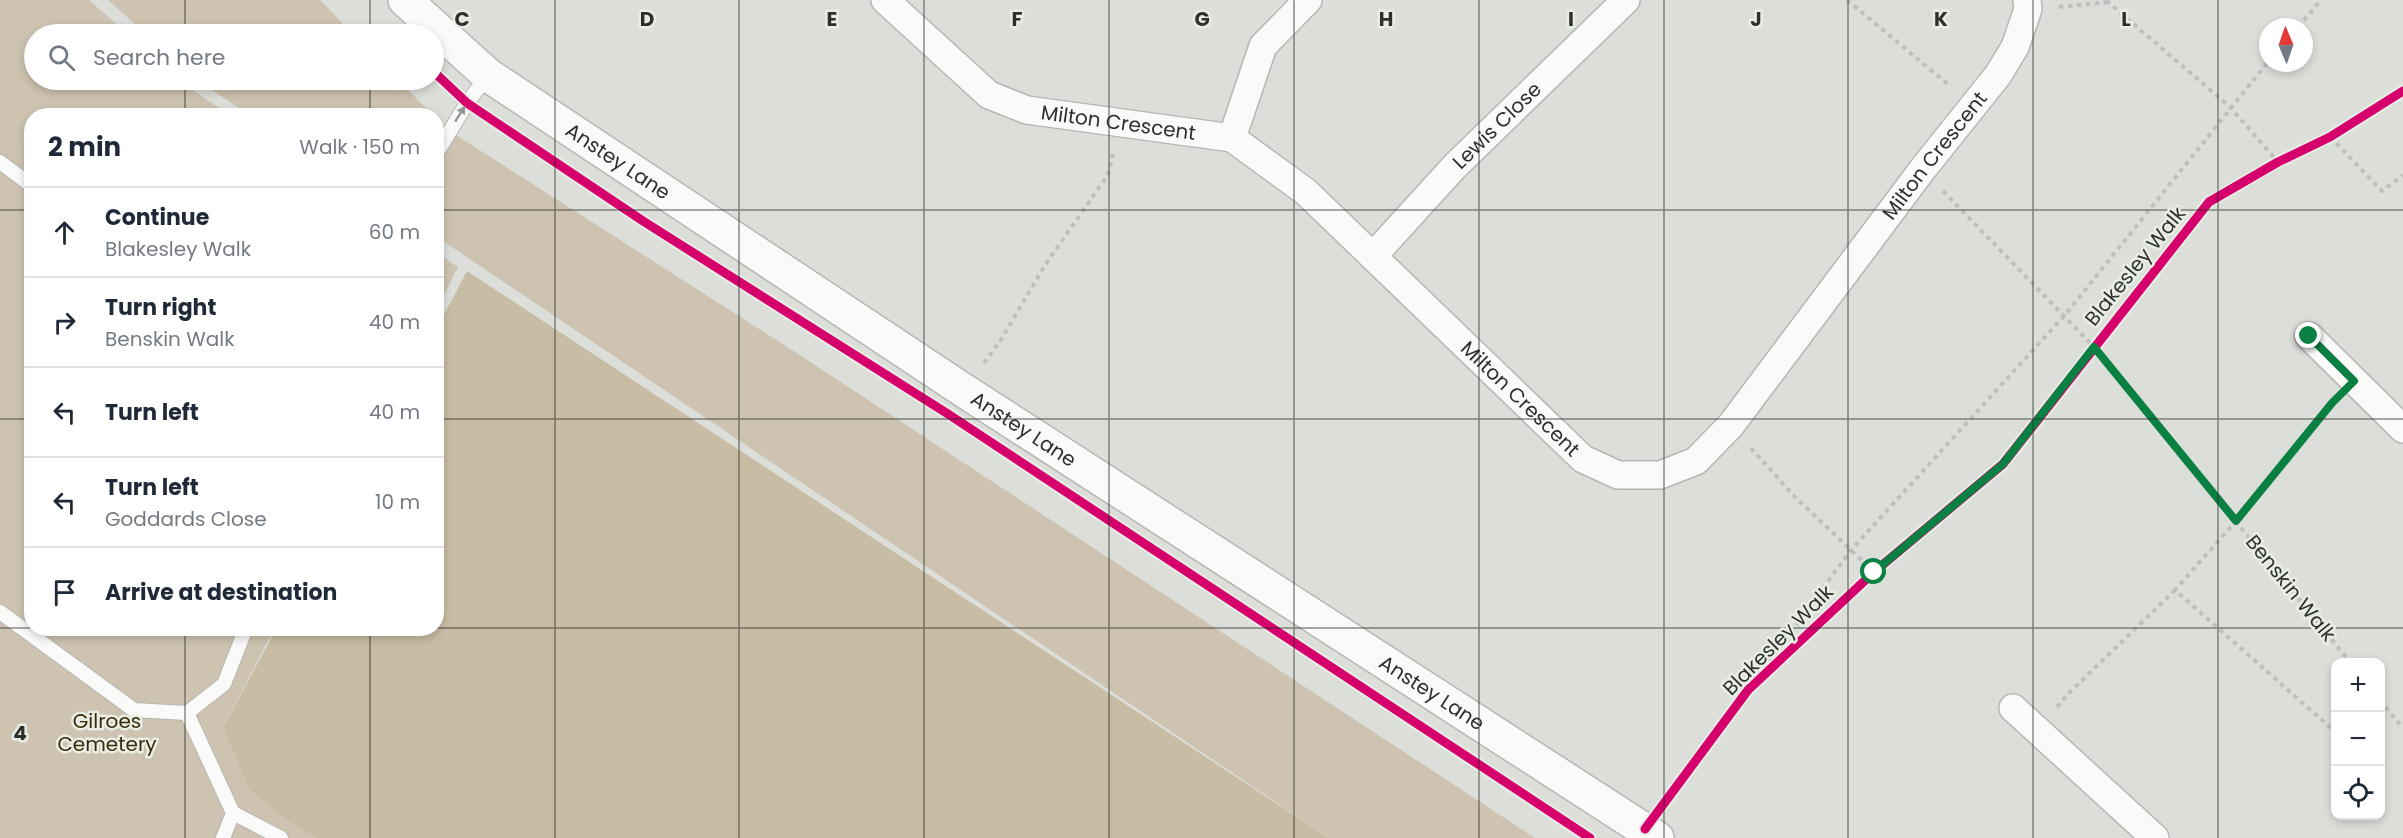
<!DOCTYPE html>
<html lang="en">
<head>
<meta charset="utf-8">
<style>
  :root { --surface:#fff; --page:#f2f2f3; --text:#1f2937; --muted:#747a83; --line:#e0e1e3 }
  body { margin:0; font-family:Poppins,sans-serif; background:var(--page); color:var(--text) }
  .controls { position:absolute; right:18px; bottom:18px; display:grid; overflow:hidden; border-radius:12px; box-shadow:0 3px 9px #0003 }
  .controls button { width:54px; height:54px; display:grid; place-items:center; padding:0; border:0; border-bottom:2px solid var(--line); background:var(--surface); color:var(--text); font:30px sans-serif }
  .compass { position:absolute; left:2259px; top:18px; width:54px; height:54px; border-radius:50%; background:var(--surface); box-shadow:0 3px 9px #0003; rotate:358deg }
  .stop { position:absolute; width:18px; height:18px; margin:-14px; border:4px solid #0b8043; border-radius:50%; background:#fff }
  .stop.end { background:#0b8043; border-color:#fff; box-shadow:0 2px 6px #0008 }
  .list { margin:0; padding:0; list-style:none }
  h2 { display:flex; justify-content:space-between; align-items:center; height:78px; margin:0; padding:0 24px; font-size:26px }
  h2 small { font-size:20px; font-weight:400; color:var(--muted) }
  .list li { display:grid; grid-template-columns:39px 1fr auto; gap:18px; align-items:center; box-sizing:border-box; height:90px; padding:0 24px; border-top:2px solid var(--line) }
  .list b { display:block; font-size:22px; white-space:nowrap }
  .list p { margin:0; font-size:20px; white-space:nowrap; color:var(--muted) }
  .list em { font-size:20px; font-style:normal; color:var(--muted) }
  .icon { flex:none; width:33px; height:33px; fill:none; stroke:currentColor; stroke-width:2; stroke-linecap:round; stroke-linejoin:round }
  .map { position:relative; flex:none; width:2403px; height:838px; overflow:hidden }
  .search { position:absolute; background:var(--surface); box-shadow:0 3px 9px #0003; left:24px; top:24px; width:420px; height:66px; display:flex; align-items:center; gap:15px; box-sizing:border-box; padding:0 21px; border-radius:33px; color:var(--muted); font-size:22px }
  .panel { position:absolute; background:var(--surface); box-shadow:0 3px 9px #0003; left:24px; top:108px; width:420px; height:528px; border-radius:24px }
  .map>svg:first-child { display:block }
  .green { fill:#cdc3b0 }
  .forest { fill:#c9bca4 }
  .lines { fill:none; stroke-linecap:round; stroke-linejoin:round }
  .service-casing { stroke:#b5b7b3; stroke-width:16 }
  .minor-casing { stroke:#b5b7b3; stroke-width:30 }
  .secondary-casing { stroke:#b5b7b3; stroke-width:36 }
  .path { stroke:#bec0be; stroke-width:4; stroke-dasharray:4.5 4.5; stroke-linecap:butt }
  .service { stroke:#fafaf9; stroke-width:14 }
  .minor { stroke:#fafaf9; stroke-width:27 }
  .secondary { stroke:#fafaf9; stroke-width:33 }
  .cycleway-casing { stroke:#e8eee5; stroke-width:13 }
  .cycleway { stroke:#d6006c; stroke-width:9 }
  .oneway { fill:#949593 }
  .route { stroke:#0b8043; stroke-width:8 }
  .grid { fill:none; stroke:#2e302d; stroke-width:1.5; stroke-opacity:0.55 }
  .labels { text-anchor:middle; stroke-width:5; stroke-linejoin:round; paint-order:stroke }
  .street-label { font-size:20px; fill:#2e302d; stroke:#e8eee5 }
  .park-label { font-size:20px; fill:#3c2907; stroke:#e8eee5 }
  .grid-label { font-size:20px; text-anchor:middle; font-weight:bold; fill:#2e302d; stroke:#e8eee5; stroke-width:5; stroke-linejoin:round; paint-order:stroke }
</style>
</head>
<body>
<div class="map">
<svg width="2403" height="838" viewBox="0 0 2403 838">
  <rect width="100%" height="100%" fill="#dcdfd9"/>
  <g class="green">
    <polygon points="0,0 89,0 128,34 34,34 34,80 179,80 229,115 32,116 32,628 274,629 223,728 249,790 288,821 316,838 0,838"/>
    <polygon points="108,0 320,0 353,34 146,34"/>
    <polygon points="196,80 398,80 433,115 250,115"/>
    <polygon points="436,119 445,128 792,350 1535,838 1329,838 437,237"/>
    <polygon points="437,253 458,267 437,309"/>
  </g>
  <polygon class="forest" points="467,271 1329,838 316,838 288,821 249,790 223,728 276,629 436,628 437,328"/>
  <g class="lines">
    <defs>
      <g id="service">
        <polyline points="436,154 467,103 488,75"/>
        <polyline points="0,162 32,186"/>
        <polyline points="0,612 134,710 187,713 224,684 246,628"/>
        <polyline points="187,713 233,813 223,838"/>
        <polyline points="233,813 281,838"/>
      </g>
      <g id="minor">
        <path id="s1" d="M885,0L989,95L1027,110L1232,138L1306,192L1583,459L1618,475H1660L1696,461L1731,425L1922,170L1998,75L2015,47L2028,9L2027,0"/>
        <polyline points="1232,138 1263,46 1308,0"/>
        <path id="s2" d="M1373,256L1455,166L1626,0"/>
        <polyline points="2309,336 2403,429"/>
        <polyline points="2013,708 2155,838"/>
      </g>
      <g id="secondary">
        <path id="s3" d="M405,0L488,75L963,390L1657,838"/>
      </g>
    </defs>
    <use href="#service" class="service-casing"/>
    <use href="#minor" class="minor-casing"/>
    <use href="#secondary" class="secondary-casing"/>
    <g class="path">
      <polyline points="1847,0 1950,86"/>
      <polyline points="2109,0 2108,2 2230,107 2278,162"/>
      <polyline points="2059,7 2108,2"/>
      <polyline points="2298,27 2321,0"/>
      <polyline points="2330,137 2382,191 2403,175"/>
      <polyline points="1943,191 2094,347 2350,662"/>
      <polyline points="984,363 1002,338 1045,265 1108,175 1113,154"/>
      <polyline points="2334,402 2236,521 2175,590 2332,729 2336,725"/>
      <polyline points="1751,448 1793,495 1874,572"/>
      <polyline points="1748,690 1851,550 2065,315 2268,62"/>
      <polyline points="2380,700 2403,728"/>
      <polyline points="2057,707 2068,694 2175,590"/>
    </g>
    <use href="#service" class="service"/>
    <use href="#minor" class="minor"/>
    <use href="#secondary" class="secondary"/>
    <defs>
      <g id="cycleway">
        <polyline points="434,72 467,103 643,221 948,414 1590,838"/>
        <polyline points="1645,829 1748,690 1874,572 2003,464 2209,202 2278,162 2330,137 2403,91"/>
      </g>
    </defs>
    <use href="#cycleway" class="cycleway-casing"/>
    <use href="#cycleway" class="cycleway"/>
  </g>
  <defs><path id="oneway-solid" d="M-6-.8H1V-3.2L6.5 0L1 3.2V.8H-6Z" transform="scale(1.5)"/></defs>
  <use class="oneway" href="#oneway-solid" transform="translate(460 114) rotate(-58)"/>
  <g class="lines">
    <polyline class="route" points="1874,572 2003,464 2094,347 2236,521 2332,403 2354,381 2309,336"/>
  </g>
  <path class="grid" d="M185,0V34M370,0V34M555,0V838M739,0V838M924,0V838M1109,0V838M1294,0V838M1479,0V838M1664,0V838M1848,0V838M2033,0V838M2218,0V838M185,80V116M370,80V116M0,210H32M436,210H2403M0,419H32M436,419H2403M0,628H32M32,628H436M185,628V838M370,628V838M436,628H2403"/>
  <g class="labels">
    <g class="street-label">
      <text dy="7" stroke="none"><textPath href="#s1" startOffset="274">Milton Crescent</textPath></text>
      <text dy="7" stroke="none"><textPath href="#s2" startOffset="180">Lewis Close</textPath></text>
      <text dy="7" stroke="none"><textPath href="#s1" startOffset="1372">Milton Crescent</textPath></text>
      <text dy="7" stroke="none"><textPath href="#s3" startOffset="268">Anstey Lane</textPath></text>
      <text transform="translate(2135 266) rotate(-51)" y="7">Blakesley Walk</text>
      <text dy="7" stroke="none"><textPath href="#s1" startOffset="778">Milton Crescent</textPath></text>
      <text dy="7" stroke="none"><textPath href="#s3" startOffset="754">Anstey Lane</textPath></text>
      <text transform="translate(2291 588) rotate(51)" y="7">Benskin Walk</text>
      <text transform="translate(1778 640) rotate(-45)" y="7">Blakesley Walk</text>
      <text dy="7" stroke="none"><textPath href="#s3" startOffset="1240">Anstey Lane</textPath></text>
    </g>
    <g class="park-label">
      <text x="107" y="728">Gilroes<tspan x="107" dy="23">Cemetery</tspan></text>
    </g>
  </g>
  <g class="grid-label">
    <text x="462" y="26">C</text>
    <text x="647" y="26">D</text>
    <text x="832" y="26">E</text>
    <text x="1017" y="26">F</text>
    <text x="1202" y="26">G</text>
    <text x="1386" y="26">H</text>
    <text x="1571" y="26">I</text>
    <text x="1756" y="26">J</text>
    <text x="1941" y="26">K</text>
    <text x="2126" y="26">L</text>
    <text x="20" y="740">4</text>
  </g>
</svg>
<div class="controls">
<button>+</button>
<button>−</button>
<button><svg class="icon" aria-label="locate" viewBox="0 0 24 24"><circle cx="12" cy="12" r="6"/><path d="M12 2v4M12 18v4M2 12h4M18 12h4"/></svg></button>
</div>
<svg class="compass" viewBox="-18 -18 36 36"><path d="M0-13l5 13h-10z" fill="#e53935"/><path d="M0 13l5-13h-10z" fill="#747a83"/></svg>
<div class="stop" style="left:1874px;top:572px"></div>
<div class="stop end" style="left:2309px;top:336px"></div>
<div class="search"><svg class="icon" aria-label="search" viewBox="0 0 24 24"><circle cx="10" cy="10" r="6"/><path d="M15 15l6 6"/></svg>Search here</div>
<section class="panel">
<h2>2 min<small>Walk · 150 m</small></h2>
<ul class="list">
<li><svg class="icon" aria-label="ahead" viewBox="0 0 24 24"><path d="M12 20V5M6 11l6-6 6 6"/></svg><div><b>Continue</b><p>Blakesley Walk</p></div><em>60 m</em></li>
<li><svg class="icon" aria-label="right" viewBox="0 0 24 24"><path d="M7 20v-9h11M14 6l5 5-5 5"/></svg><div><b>Turn right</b><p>Benskin Walk</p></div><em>40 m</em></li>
<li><svg class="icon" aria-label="left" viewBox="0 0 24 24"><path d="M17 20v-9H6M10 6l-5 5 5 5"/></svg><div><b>Turn left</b></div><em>40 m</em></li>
<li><svg class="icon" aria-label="left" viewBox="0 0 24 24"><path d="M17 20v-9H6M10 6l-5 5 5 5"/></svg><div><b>Turn left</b><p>Goddards Close</p></div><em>10 m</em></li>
<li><svg class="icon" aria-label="arrive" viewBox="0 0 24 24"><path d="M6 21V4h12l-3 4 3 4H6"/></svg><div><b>Arrive at destination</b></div></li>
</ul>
</section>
</div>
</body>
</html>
